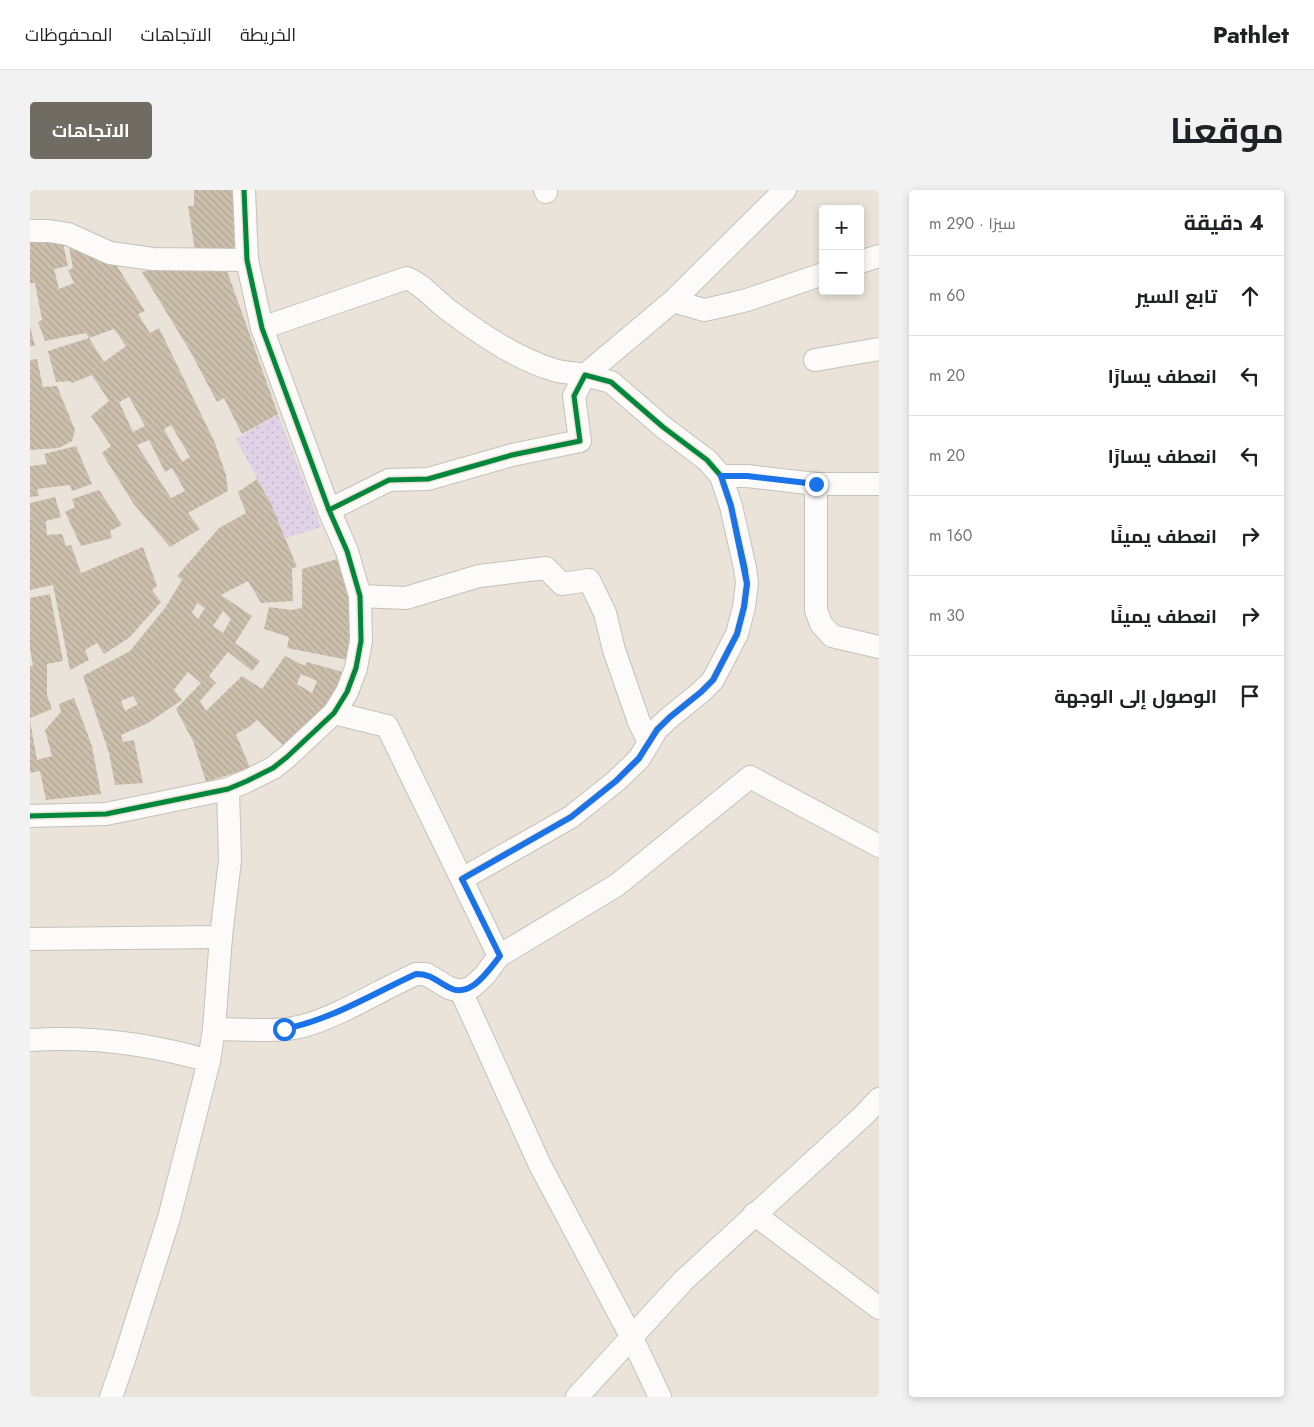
<!DOCTYPE html>
<html lang="ar">
<head>
<meta charset="utf-8">
<style>
  :root { --surface:#fff; --page:#f2f2f2; --text:#202124; --muted:#757577; --line:#e0e0e0; --accent:#706b63 }
  body { margin:0; font-family:Jost,Cairo,sans-serif; background:var(--page); color:var(--text); direction:rtl }
  .controls { position:absolute; right:15px; top:15px; display:grid; overflow:hidden; border-radius:5px; box-shadow:0 2px 8px #0003 }
  .controls button { width:45px; height:45px; display:grid; place-items:center; padding:0; border:0; border-bottom:1px solid var(--line); background:var(--surface); color:var(--text); font:25px sans-serif }
  .stop { position:absolute; width:15px; height:15px; margin:-11px; border:4px solid #1a73e8; border-radius:50%; background:#fff }
  .stop.end { background:#1a73e8; border-color:#fff; box-shadow:0 1px 5px #0008 }
  .list { margin:0; padding:0; list-style:none }
  h2 { display:flex; justify-content:space-between; align-items:center; height:65px; margin:0; padding:0 20px; font-size:21px }
  h2 small { font-size:16px; font-weight:400; color:var(--muted) }
  .list li { display:grid; grid-template-columns:32px 1fr auto; gap:15px; align-items:center; box-sizing:border-box; height:80px; padding:0 20px; border-top:1px solid var(--line) }
  .list b { display:block; font-size:19px; white-space:nowrap }
  .list em { font-size:16px; font-style:normal; color:var(--muted) }
  .icon { flex:none; width:28px; height:28px; fill:none; stroke:currentColor; stroke-width:2; stroke-linecap:round; stroke-linejoin:round }
  .map { position:relative; flex:none; width:849px; height:1207px; overflow:hidden; direction:ltr; border-radius:5px }
  header { display:flex; align-items:center; gap:30px; box-sizing:border-box; height:70px; padding:0 25px; background:var(--surface); border-bottom:1px solid var(--line) }
  header strong { font-size:24px }
  nav { display:flex; gap:28px; margin-inline-start:auto; font-size:18px }
  .intro { display:flex; align-items:center; justify-content:space-between; box-sizing:border-box; height:120px; padding:0 30px }
  h1 { margin:0; font-size:35px }
  .button { padding:12px 22px; border-radius:5px; background:var(--accent); color:#fff; font-size:18px; font-weight:700 }
  main { display:flex; gap:30px; padding:0 30px }
  aside { flex:1; background:var(--surface); border-radius:5px; box-shadow:0 2px 8px #0003 }
  .map>svg:first-child { display:block }
  .grass { fill:url(#grass-dots) }
  .building { fill:url(#building-back-hatch); fill-rule:evenodd }
  .lines { fill:none; stroke-linecap:round; stroke-linejoin:round }
  .minor-casing { stroke:#c6c1ba; stroke-width:24 }
  .minor { stroke:#fcfbf9; stroke-width:22 }
  .cycleway-casing { stroke:#efe4d3; stroke-width:8 }
  .cycleway { stroke:#00873e; stroke-width:5 }
  .route { stroke:#1a73e8; stroke-width:6 }
</style>
</head>
<body>
<header>
<strong>Pathlet</strong>
<nav><a>الخريطة</a><a>الاتجاهات</a><a>المحفوظات</a></nav>
</header>
<div class="intro"><h1>موقعنا</h1><a class="button">الاتجاهات</a></div>
<main>
<aside>
<h2>4 دقيقة<small>سيرًا · 290 m</small></h2>
<ul class="list">
<li><svg class="icon" aria-label="ahead" viewBox="0 0 24 24"><path d="M12 20V5M6 11l6-6 6 6"/></svg><div><b>تابع السير</b></div><em>60 m</em></li>
<li><svg class="icon" aria-label="left" viewBox="0 0 24 24"><path d="M17 20v-9H6M10 6l-5 5 5 5"/></svg><div><b>انعطف يسارًا</b></div><em>20 m</em></li>
<li><svg class="icon" aria-label="left" viewBox="0 0 24 24"><path d="M17 20v-9H6M10 6l-5 5 5 5"/></svg><div><b>انعطف يسارًا</b></div><em>20 m</em></li>
<li><svg class="icon" aria-label="right" viewBox="0 0 24 24"><path d="M7 20v-9h11M14 6l5 5-5 5"/></svg><div><b>انعطف يمينًا</b></div><em>160 m</em></li>
<li><svg class="icon" aria-label="right" viewBox="0 0 24 24"><path d="M7 20v-9h11M14 6l5 5-5 5"/></svg><div><b>انعطف يمينًا</b></div><em>30 m</em></li>
<li><svg class="icon" aria-label="arrive" viewBox="0 0 24 24"><path d="M6 21V4h12l-3 4 3 4H6"/></svg><div><b>الوصول إلى الوجهة</b></div></li>
</ul>
</aside>
<div class="map">
<svg width="849" height="1207" viewBox="0 0 849 1207">
  <defs>
    <pattern id="grass-dots" width="8" height="8" patternUnits="userSpaceOnUse" patternTransform="scale(1.25)"><rect width="8" height="8" fill="#e0d2e7"/><path d="M2 2h.1M6 6h.1" fill="none" stroke="#c0b4c6" stroke-width="1.8" stroke-linecap="round"/></pattern>
    <pattern id="building-back-hatch" width="6" height="6" patternUnits="userSpaceOnUse" patternTransform="scale(1.25)"><rect width="6" height="6" fill="#ccc0ad"/><path d="M-1 5l2 2M0 0l6 6M5-1l2 2" fill="none" stroke="#b0a595"/></pattern>
  </defs>
  <rect width="100%" height="100%" fill="#e9e3d9"/>
  <polygon class="grass" points="248,224 291,337 256,348 242,316 206,249"/>
  <g class="building">
    <polygon points="164,0 204,0 206,58 165,61 158,16 164,16"/>
    <path d="M0,47L32,48L38,76L24,79L29,99L44,93L38,80L43,78L38,52L49,54L87,76L115,121L108,124L120,143L129,138L185,253L196,285L198,301L158,323L170,339L140,357L103,313L72,263L81,256L61,226L79,211L62,185L42,193L40,191L26,192L18,161L59,148L74,172L96,156L84,139L59,148L56,143L15,151L8,132L12,130L5,93H0ZM99,207L115,236L103,242L89,212ZM141,235L160,267L152,272L134,239ZM119,250L135,282L142,278L155,301L141,308L107,255Z"/>
    <polygon points="132,77 197,81 248,224 212,244 194,208 187,212 160,161 112,82"/>
    <polygon points="0,137 5,156 0,156"/>
    <polygon points="7,169 13,197 27,196 45,240 42,251 29,258 0,260 0,170"/>
    <polygon points="46,256 62,294 42,301 40,295 7,299 9,306 0,307 0,276 17,274 14,264"/>
    <path d="M227,289L242,316L267,377L262,378L263,411L231,413L218,391L191,405L222,426L205,453L230,471L222,481L198,462L179,486L186,493L170,511L176,521L212,486L232,499L255,466L275,476L277,472L316,483L299,515L256,558L227,530L219,537L206,544L220,578L176,592L163,551L146,519L171,493L158,482L144,500L152,510L118,533L91,545L93,552L104,550L113,593L85,595L79,563L53,486L100,461L135,418L152,390L147,386L189,338L216,323L208,302ZM167,413L175,418L168,429L162,423ZM193,421L201,429L193,443L183,436ZM271,484L287,491L282,503L267,494ZM103,506L108,514L95,521L91,511Z"/>
    <polygon points="69,300 92,335 80,341 82,348 51,356 35,322 45,317 42,309"/>
    <polygon points="25,307 31,327 16,331 17,345 32,344 36,356 41,355 51,383 113,357 127,396 122,400 131,412 99,448 74,464 67,453 55,460 59,470 40,480 23,395 0,400 0,313"/>
    <polygon points="311,368 323,406 323,442 318,470 257,458 259,447 234,439 239,417 261,420 272,418 272,379"/>
    <polygon points="20,404 33,471 17,474 17,505 22,519 0,528 0,476 3,476 0,459 0,408"/>
    <polygon points="44,508 62,556 71,604 16,610 10,581 0,583 0,531 7,570 22,566 15,540 31,522 29,514"/>
  </g>
  <g class="lines">
    <defs>
      <g id="minor">
        <polyline points="515,0 516,2"/>
        <polyline points="0,41 19,41 38,44 80,63 123,69 217,70"/>
        <polyline points="830,72 849,66"/>
        <polyline points="643,111 674,120 688,117 717,110 793,84"/>
        <path d="M232,138L377,88C393,95 403,108 417,119C449,143 485,168 524,180C534,183 545,183 555,185L643,111L755,0"/>
        <polyline points="785,170 849,159"/>
        <polyline points="691,286 717,286 786,294 849,294"/>
        <polyline points="786,294 786,420 791,434 802,446 849,457"/>
        <polyline points="299,320 359,290 398,289 482,265 550,251 544,206 555,185 581,192 633,237 677,270 691,286 701,316 715,378 717,393 714,417 707,444 683,490 671,502 640,527 627,539 609,569 586,591 541,627 432,689"/>
        <polyline points="330,406 376,408 449,386 516,378 532,394 559,390 575,423 584,460 609,532 619,552"/>
        <polyline points="304,523 357,536 469,766"/>
        <polyline points="0,626 76,624 198,599 217,591 243,578 257,567 304,523 317,502 326,478 331,451 330,406 317,361 299,320 232,138 217,70 214,0"/>
        <polyline points="0,749 191,747"/>
        <polyline points="431,801 510,975 602,1148 630,1207"/>
        <path d="M184,839C213,839 245,843 273,836C310,826 350,800 386,784H396L419,798L431,801L442,797L455,785L469,766L587,695L720,587L849,656"/>
        <path d="M0,850C60,846 121,854 179,871"/>
        <polyline points="724,1024 849,1118"/>
        <polyline points="81,1207 94,1170 139,1028 179,871 184,839 191,747 200,670 198,599"/>
        <polyline points="547,1207 654,1090 834,925 849,909"/>
      </g>
    </defs>
    <use href="#minor" class="minor-casing"/>
    <use href="#minor" class="minor"/>
    <defs>
      <g id="cycleway">
        <polyline points="299,320 359,290 398,289 482,265 550,251 544,206 555,185 581,192 633,237 677,270 691,286 701,316 715,378 717,393 714,417 707,444 683,490 671,502 640,527 627,539 609,569 586,591 541,627 432,689"/>
        <polyline points="0,626 76,624 198,599 217,591 243,578 257,567 304,523 317,502 326,478 331,451 330,406 317,361 299,320 232,138 217,70 214,0"/>
      </g>
    </defs>
    <use href="#cycleway" class="cycleway-casing"/>
    <use href="#cycleway" class="cycleway"/>
  </g>
  <g class="lines">
    <path class="route" d="M254,839C301,830 342,804 386,784C401,784 405,790 418,797C440,810 458,781 470,766L432,689L541,627L586,591L609,568L627,540L640,527L671,502L683,490L707,444L714,417L717,394L701,316L691,286H717L786,294"/>
  </g>
</svg>
<div class="controls">
<button>+</button>
<button>−</button>
</div>
<div class="stop" style="left:254px;top:839px"></div>
<div class="stop end" style="left:786px;top:294px"></div>
</div>
</main>
</body>
</html>
